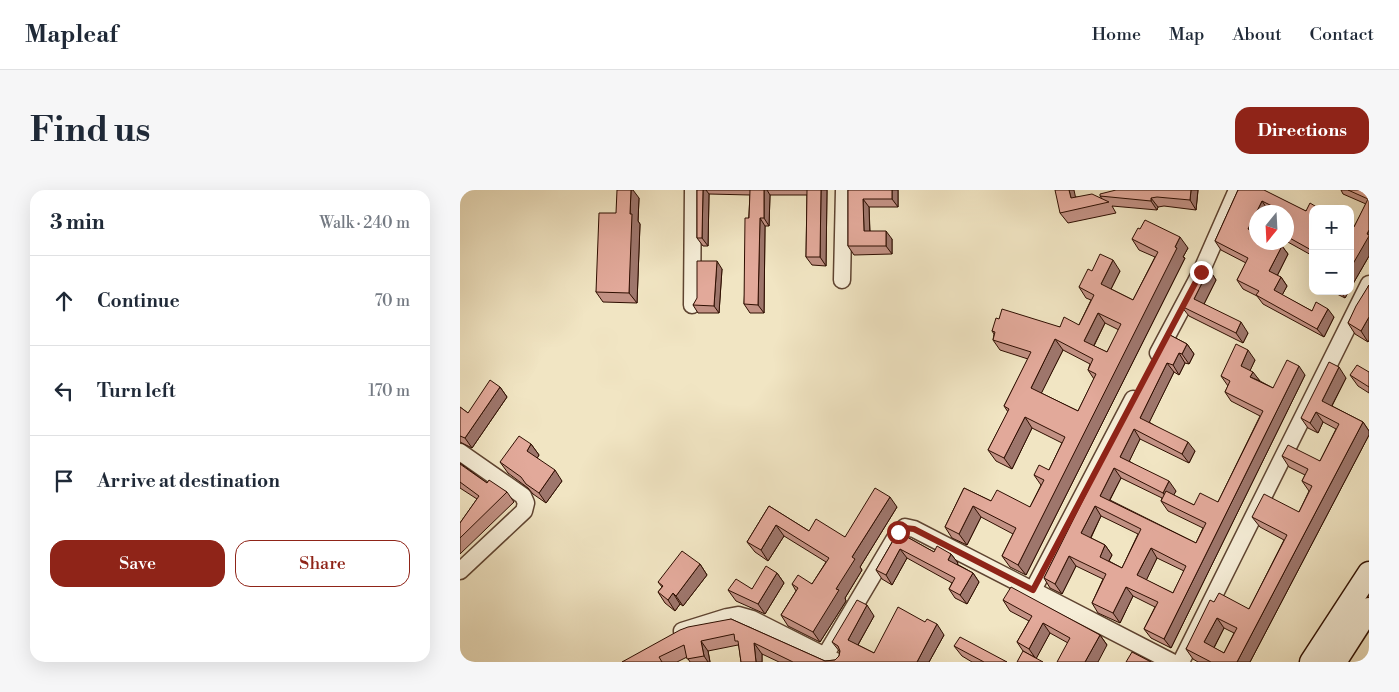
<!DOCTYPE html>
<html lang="en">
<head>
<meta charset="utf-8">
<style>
  :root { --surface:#fff; --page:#f6f6f7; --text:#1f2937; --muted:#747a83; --line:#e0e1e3; --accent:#8f2418 }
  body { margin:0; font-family:"Libre Bodoni",serif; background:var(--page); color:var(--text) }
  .controls { position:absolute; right:15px; top:15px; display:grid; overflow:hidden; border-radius:10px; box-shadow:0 5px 20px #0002 }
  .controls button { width:45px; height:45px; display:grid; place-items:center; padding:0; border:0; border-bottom:1px solid var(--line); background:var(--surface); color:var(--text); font:25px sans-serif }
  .compass { position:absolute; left:789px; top:15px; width:45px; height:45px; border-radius:50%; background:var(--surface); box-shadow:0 5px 20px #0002; rotate:198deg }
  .stop { position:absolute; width:15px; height:15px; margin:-11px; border:4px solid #8f2418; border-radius:50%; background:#fff }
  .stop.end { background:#8f2418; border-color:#fff; box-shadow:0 1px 5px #0008 }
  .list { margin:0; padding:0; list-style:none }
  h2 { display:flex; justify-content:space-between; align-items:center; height:65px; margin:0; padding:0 20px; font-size:21px }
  h2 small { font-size:16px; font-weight:400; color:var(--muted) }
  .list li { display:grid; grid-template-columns:32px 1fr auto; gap:15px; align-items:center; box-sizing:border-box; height:90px; padding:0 20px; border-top:1px solid var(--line) }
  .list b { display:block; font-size:19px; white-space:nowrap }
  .list em { font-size:16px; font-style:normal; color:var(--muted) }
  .actions { display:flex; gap:10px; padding:15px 20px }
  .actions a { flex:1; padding:11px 0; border:1px solid var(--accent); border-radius:15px; text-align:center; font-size:18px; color:var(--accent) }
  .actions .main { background:var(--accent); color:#fff }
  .icon { flex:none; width:28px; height:28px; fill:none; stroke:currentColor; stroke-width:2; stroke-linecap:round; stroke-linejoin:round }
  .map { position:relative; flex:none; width:909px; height:472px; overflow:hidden; border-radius:15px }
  header { display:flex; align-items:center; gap:30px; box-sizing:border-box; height:70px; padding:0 25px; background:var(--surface); border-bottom:1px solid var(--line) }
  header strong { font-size:24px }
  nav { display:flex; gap:28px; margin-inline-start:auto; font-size:18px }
  .intro { display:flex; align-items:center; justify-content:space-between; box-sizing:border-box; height:120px; padding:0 30px }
  h1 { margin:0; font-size:35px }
  .button { padding:12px 22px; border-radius:15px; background:var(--accent); color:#fff; font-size:18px; font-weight:700 }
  main { display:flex; gap:30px; padding:0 30px }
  aside { flex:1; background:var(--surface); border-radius:15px; box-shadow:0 5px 20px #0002 }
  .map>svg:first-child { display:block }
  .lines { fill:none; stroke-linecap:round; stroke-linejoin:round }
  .street-casing { stroke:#5f4431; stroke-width:19 }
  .secondary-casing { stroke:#2e0e00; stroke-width:25 }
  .street { stroke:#f6eed8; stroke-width:16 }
  .secondary { stroke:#f6eed8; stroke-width:22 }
  .wall { fill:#c29184; stroke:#2e0e00; fill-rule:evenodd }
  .shaded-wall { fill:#9e766c; stroke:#2e0e00 }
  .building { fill:#e2a99a; stroke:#2e0e00; fill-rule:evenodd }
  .route { stroke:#8f2418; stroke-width:6 }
</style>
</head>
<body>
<header>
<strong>Mapleaf</strong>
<nav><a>Home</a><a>Map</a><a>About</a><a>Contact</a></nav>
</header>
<div class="intro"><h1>Find us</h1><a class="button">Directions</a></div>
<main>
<aside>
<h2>3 min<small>Walk · 240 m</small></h2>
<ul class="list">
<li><svg class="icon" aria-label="ahead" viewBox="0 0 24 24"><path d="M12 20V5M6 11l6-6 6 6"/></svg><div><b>Continue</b></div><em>70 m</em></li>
<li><svg class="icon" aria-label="left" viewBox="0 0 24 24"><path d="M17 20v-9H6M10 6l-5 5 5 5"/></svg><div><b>Turn left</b></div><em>170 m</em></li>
<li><svg class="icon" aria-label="arrive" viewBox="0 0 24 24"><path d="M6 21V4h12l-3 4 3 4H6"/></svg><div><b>Arrive at destination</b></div></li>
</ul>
<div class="actions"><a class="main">Save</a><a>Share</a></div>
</aside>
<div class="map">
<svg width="909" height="472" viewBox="0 0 909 472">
  <rect width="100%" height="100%" fill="#f1e5c3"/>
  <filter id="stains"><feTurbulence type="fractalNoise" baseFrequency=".004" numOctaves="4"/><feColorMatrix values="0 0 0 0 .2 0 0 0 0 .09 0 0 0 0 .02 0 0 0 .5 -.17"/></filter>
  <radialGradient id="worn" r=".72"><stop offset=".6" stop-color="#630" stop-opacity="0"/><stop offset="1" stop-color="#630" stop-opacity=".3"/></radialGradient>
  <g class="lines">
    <defs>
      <g id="street">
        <polyline points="382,90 384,0"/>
        <polyline points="232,115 233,0"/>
        <polyline points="698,163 741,82 777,0"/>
        <polyline points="0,262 63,306 66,313 64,321 0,381"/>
        <polyline points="573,400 673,209"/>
        <polyline points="222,441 267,427 278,425 292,429 377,472"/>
        <polyline points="365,466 438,343 445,337 454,339 712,472"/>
        <polyline points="721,472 909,94"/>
      </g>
      <g id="secondary">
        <polyline points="851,472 909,383"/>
        <polyline points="875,472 909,419"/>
      </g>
    </defs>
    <use href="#street" class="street-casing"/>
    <use href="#secondary" class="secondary-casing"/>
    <use href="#street" class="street"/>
    <use href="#secondary" class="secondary"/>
  </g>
  <g class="wall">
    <polygon points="237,0 367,0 366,76 352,75 346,67 347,5 310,5 309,36 305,36 304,123 290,123 284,114 290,5 249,4 248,56 243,56 237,48"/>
    <polygon points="388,0 438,0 438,17 409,17 410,41 432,49 432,64 394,65 388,56"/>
    <polygon points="738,0 736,20 704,16 698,17 697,20 652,16 656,23 608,33 600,23 616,7 642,9 640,6"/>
    <polygon points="778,0 846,21 853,19 853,66 826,51 826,22 812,22 808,20 796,22 796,52 822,56 828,64 817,86 821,87 827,96 822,105 852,121 874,127 864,147 803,114 797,106 783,99 777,90 786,73 761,60 755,51"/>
    <polygon points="881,0 909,0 909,66 890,99 894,37 906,14 883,4"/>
    <polygon points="179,8 178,31 180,34 177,113 143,112 136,102 156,23"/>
    <path d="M672,49L728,58L723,67L725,68L566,385L550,377L542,366L553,344L521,327L507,355L492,348L485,337L504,298L531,311L570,317L581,295L574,285L589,280L602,253L572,238L552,279L536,271L528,260L548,222L544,216L568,169L540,160L533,150L534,144L532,141L539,129L600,137L619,135L631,110L626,108L619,97L632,81H660L651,99L673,110L695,67L679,60ZM645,133L659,140L647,162L634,156ZM603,160L630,174L628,180L634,189L618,221L581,203Z"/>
    <polygon points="262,79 259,123 238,123 233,115"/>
    <polygon points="749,79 756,90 744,114 788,143 783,153 729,126 721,116"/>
    <polygon points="909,95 909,150 908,152 895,144 888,133"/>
    <polygon points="871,101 889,101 885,108"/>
    <path d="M708,144L727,154L734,164L729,174L725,173L719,185L714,182L689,232L735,261L729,273L680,249L669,271L716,301L713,305L734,315L758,312L800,226L771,211L765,202L768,196L761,186L795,170L790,180L800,191L813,198L845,185L711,458L691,448L684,439L695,417L673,406L660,433L638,423L632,413L643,389L616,376L602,404L590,398L584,388ZM661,288L702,308L701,311L708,321L743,338L736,353L650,310ZM641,326L678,344L662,378L649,371L652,365L645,355L631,348ZM697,368L724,381L713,403L686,390Z"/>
    <polygon points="909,182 909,203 898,196 890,185"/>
    <path d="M886,188L872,216L903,232L909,241V245L790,472H738L733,469L726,459L754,412L789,419L824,350L800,337L792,327L839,322L849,301L842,291L845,285L829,277L822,266L860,271L876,239L863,232L858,243L848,238L841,228ZM764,438L774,443L764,463L754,458Z"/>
    <polygon points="40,197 47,207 12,258 0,252 0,217 8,223"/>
    <polygon points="71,254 79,265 77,268 102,291 86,313 73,304 68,298 48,283 40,272"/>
    <polygon points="0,273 27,293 47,302 54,312 0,364 0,333 17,309 0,298"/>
    <polygon points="309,316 349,341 385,347 437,317 400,377 402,380 385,408 386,411 360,452 328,436 321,425 336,401 332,394 352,394 366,372 324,346 308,371 295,362 287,352"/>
    <polygon points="438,342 474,362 491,364 498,373 497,374 513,383 519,392 507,414 495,408 489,399 492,393 447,368 432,395 422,389 416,380"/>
    <polygon points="240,374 247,385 223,416 220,414 215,421 205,413 198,402 202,397 198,392"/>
    <polygon points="317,383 324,393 305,424 276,411 268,400 292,399"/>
    <polygon points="543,410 640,445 647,455 608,453 590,443 576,468 563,461 557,452 569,431 550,421"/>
    <polygon points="414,426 398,455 414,463 484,445 469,472 319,472 302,464 302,472 281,472 279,457 278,455 248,461 250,472 230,472 227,467 217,472 162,472 271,429 365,471 375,470 379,466 380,462 372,452"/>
    <polygon points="494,456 547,472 512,472 502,466"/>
  </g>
  <g class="shaded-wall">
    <polygon points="171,0 173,0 179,8 178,31 180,34 177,113 169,103 170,24"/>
    <polygon points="243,0 246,0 249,4 248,56 242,48"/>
    <polygon points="304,0 307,0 310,5 309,36 304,28"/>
    <polygon points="361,0 367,0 366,76 360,67"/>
    <polygon points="432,0 438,0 438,17 432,9"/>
    <polygon points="609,0 614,0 618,19 611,8"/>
    <polygon points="731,0 738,0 736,20 730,10"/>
    <polygon points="691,8 698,17 697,20 691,11"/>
    <polygon points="403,9 409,17 410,50 404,41"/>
    <polygon points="802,11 808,20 807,22 796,22 796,43 788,39"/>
    <polygon points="300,28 305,36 304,123 298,115"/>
    <polygon points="909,40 909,66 890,99 890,79"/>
    <polygon points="426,41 432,49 432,64 426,56"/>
    <polygon points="720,47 728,58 723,67 725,68 566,385 558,375"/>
    <polygon points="822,56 828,64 815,90 809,81"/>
    <polygon points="653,70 660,81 648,105 641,94"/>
    <polygon points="257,71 262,79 259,123 254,116"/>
    <polygon points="749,79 756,90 741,120 734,109"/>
    <polygon points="821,87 827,96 820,109 814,100"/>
    <polygon points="880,101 889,101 885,108"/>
    <polygon points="868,119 874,127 864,147 857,139"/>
    <polygon points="638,123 645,133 631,161 624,151"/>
    <polygon points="909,127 909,150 908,152 901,141"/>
    <polygon points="781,132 788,143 783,153 776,143"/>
    <polygon points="595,149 603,160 579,208 571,198"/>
    <polygon points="727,154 734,164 729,174 722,164"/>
    <polygon points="788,160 795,170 788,185 781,176"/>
    <polygon points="719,163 725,173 719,185 713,175"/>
    <polygon points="707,173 714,182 687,237 680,228"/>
    <polygon points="839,176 845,185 711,458 704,449"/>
    <polygon points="879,177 886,188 869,221 862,211"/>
    <polygon points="793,182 800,191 790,187"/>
    <polygon points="40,197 47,207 12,258 5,248"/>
    <polygon points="856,222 863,232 858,243 850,233"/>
    <polygon points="565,227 572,238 552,279 544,268"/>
    <polygon points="903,232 909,241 909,245 790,472 777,472"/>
    <polygon points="674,239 680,249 667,276 660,267"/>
    <polygon points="728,252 735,261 729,273 722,264"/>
    <polygon points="71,254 79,265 75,272 67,261"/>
    <polygon points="654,278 661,288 647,315 640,306"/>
    <polygon points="95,280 102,291 86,313 79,303"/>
    <polygon points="709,291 716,301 710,312 703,303"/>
    <polygon points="430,307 437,317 400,377 402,380 385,408 386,411 360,452 353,442 376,399 392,367"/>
    <polygon points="513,316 521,327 507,355 499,344"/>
    <polygon points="635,316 641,326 628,353 621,343"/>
    <polygon points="316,335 324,346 308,371 301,360"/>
    <polygon points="645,355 652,365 646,376 640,367"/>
    <polygon points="691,358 697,368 684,395 677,385"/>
    <polygon points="440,359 447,368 432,395 426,385"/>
    <polygon points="491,364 498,373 495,379 488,370"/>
    <polygon points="609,366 616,376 602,404 595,394"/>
    <polygon points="240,374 247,385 223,416 216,406"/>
    <polygon points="317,383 324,393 305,424 298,414"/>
    <polygon points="513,383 519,392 507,414 500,405"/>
    <polygon points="666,397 673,406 660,433 653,423"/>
    <polygon points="213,403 220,414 215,421 208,410"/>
    <polygon points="407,415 414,426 395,460 388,450"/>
    <polygon points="757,428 764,438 751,463 744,452"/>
    <polygon points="583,433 590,443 576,469 569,459"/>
    <polygon points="477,434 484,445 469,472 457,472"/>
    <polygon points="640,445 647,455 638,472 625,472"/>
    <polygon points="241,451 248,461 250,472 248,472 244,466"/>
    <polygon points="294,453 302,464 302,472 296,472"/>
  </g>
  <g class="building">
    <polygon points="157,0 171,0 170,24 172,24 169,103 136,102 139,23 156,23"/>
    <polygon points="237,0 243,0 242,48 237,48"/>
    <polygon points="290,0 304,0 304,28 300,28 298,115 284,114 285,28 289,28"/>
    <polygon points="347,0 361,0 360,67 346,67"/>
    <polygon points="388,0 432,0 432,9 403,9 404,41 426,41 426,56 388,56"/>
    <polygon points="595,0 609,0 611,8 632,4 649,12 600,23"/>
    <polygon points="656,0 731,0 730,10 697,7 691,8 691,11 640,6 640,4"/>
    <polygon points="778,0 804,0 846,21 850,13 860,19 853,19 853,61 826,46 826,27 828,25 826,24 826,22 824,22 802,11 788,39 796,43 796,52 816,52 822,56 809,81 821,87 814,100 852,121 856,112 868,119 857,139 796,105 799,101 777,90 788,68 755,51"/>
    <polygon points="888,0 909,0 909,40 907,44 909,45 909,46 890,79 890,35 894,37 908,9"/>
    <path d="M685,30L720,47L715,57L717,58L558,375L542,366L556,338L513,316L499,344L485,337L504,298L531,311L537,300L570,317L584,290L574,285L579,275L589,280L605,247L565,227L544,268L528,260L549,219L544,216L571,162L533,150L535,142L532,141L536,128L539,129L542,119L600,137L604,127L619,135L634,105L619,97L628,79L632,81L640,64L653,70L641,94L673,110L698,62L672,49L678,38L680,39ZM638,123L661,134L647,162L624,151ZM595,149L633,169L628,180L636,184L618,221L571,198Z"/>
    <polygon points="237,71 257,71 254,116 233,115 237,108"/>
    <polygon points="742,76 749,79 734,109 781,132 776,143 721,116"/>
    <polygon points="909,95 909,127 901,141 888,133 896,116"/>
    <path d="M708,144L727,154L722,164L719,163L713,175L707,173L680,228L728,252L722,264L674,239L660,267L709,291L703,303L654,278L640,306L736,353L746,333L701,311L706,301L734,315L740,303L758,312L803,221L765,202L770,191L761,186L776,154L788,160L781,176L793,182L790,187L813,198L827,170L839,176L704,449L684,439L698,412L666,397L653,423L632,413L646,384L619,371L609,366L595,394L584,388L667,222ZM635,316L681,339L662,378L640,367L645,355L621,343ZM691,358L726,376L713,403L677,385Z"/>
    <path d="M869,172L879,177L862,211L903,232L777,472H751L726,459L750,410L754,412L759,403L789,419L827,345L792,327L804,304L839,322L852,296L842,291L848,279L822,266L828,255L860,271L879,234L856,222L850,233L841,228ZM757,428L777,438L764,463L744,452Z"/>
    <polygon points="897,175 909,182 909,197 890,185"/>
    <polygon points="30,190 40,197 5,248 0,246 0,217 8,223"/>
    <polygon points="59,246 71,254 67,261 95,280 79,303 66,294 61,287 40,272"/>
    <polygon points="0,274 27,293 29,290 47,302 0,348 0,333 19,306 0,292"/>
    <polygon points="415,298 430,307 392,367 395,369 376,399 379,400 353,442 321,425 338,398 332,394 338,385 352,394 369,368 316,335 301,360 287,352 309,316 349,341 356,329 385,347"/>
    <polygon points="438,342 474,362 477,356 491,364 488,370 513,383 500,405 489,399 495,388 440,359 426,385 416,380"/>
    <polygon points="222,361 240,374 216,406 213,403 208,410 198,402 203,396 198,392"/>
    <polygon points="306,376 317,383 298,414 268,400 276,389 292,399"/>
    <polygon points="551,397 640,445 625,472 597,472 610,448 583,433 569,459 557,452 572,426 543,410"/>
    <polygon points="397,410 407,415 388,450 414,463 438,417 465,432 467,429 477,434 457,472 333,472 294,453 296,472 281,472 278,451 275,451 274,444 241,451 244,466 227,469 224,455 199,467 202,472 162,472 220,440 228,437 271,429 365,471 375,470 379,466 380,461 378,456 372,452"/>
    <polygon points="500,447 547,472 524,472 494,456"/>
    <polygon points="563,461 583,472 557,472"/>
    <polygon points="672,462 691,472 666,472"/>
  </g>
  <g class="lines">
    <polyline class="route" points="438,342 445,338 454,339 573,400 741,82"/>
  </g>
  <rect width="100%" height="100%" filter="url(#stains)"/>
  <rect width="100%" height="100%" fill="url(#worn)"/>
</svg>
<div class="controls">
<button>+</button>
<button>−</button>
</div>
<svg class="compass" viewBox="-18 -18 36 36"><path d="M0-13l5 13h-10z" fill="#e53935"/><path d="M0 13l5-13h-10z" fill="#747a83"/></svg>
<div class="stop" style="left:438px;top:342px"></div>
<div class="stop end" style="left:741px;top:82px"></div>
</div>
</main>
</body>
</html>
